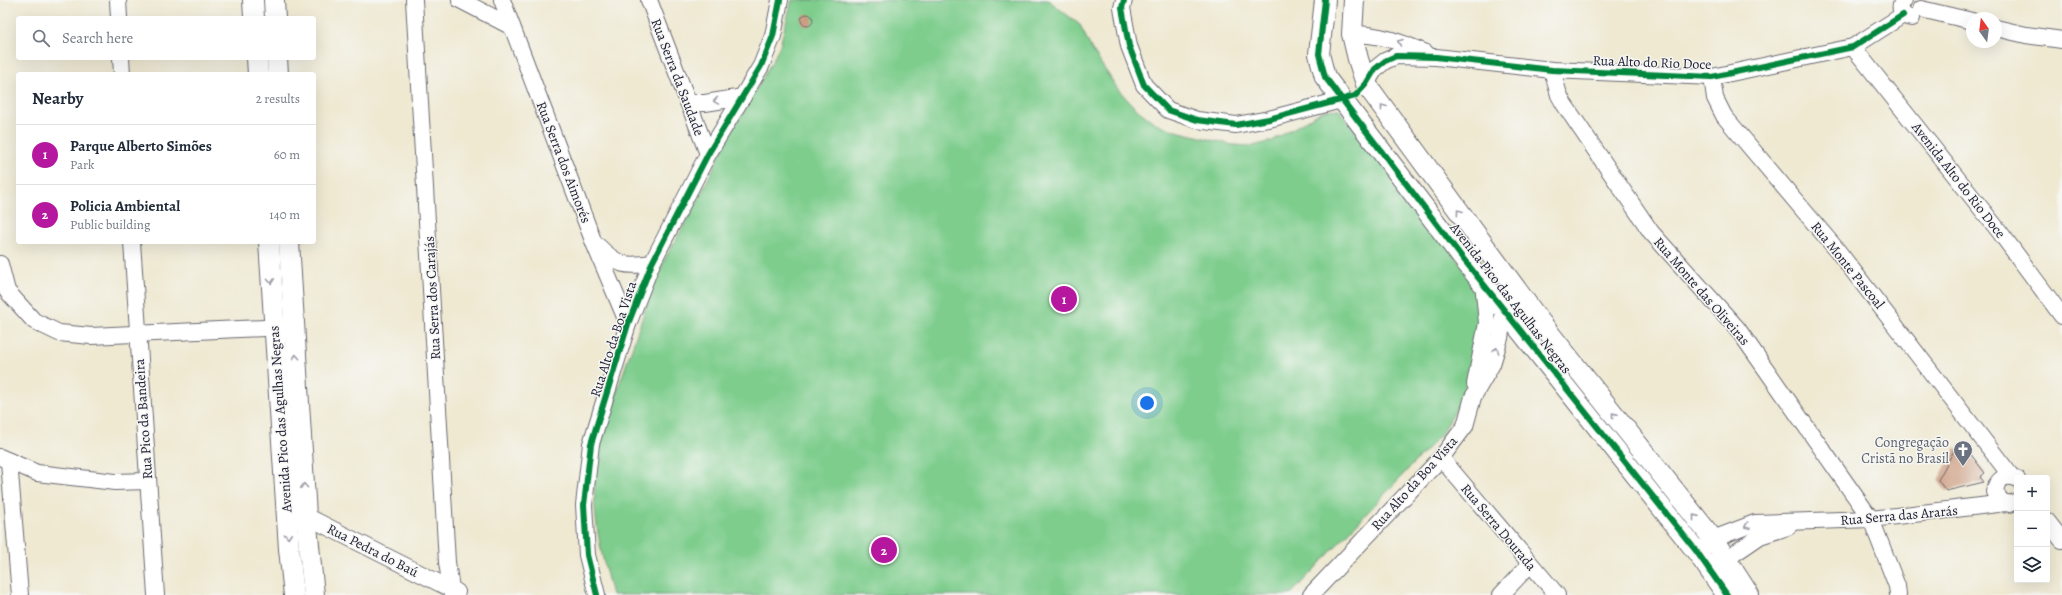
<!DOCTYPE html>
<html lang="en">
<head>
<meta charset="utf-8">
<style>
  :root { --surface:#fff; --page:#f2f2f3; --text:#1f2937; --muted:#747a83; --line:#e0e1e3; --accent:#b5179e }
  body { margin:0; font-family:Alegreya,serif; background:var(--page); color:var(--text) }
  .controls { position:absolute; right:12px; bottom:12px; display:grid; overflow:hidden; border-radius:4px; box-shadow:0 4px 16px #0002 }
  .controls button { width:36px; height:36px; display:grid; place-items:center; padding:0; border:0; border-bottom:1px solid var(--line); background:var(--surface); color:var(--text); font:20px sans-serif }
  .compass { position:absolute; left:1966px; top:12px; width:36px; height:36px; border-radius:50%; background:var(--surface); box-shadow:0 4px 16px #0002; rotate:346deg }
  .you { position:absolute; left:1147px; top:403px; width:14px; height:14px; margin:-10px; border:3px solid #fff; border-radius:50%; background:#1a73e8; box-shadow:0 0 0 6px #1a73e833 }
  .badge { display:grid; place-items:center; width:26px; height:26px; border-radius:50%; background:var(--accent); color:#fff; font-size:13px; font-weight:700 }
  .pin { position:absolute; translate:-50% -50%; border:2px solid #fff; box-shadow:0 1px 4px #0006 }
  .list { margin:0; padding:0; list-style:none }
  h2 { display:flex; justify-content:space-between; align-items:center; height:52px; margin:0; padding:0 16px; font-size:17px }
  h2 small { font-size:13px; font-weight:400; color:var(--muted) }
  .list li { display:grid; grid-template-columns:26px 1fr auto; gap:12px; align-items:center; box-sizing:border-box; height:60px; padding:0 16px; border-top:1px solid var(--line) }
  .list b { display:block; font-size:15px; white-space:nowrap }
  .list p { margin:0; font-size:13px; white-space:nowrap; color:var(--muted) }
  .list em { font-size:13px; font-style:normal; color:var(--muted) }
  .icon { flex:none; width:22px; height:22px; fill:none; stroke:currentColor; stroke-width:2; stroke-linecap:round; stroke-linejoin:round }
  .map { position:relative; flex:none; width:2062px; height:595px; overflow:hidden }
  .search { position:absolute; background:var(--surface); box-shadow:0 4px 16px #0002; left:16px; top:16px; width:300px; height:44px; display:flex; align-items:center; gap:10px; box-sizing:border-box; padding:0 14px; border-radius:4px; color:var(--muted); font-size:15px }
  .panel { position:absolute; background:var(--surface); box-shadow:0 4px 16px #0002; left:16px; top:72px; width:300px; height:172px; border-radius:4px }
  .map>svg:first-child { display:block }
  .green { fill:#7ecd8d; stroke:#507864 }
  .building { fill:#ca987c }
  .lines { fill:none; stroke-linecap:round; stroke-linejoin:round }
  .minor-casing { stroke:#6a6870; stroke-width:18 }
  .tertiary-casing { stroke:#6a6870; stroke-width:22 }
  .minor { stroke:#fff; stroke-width:16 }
  .tertiary { stroke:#fff; stroke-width:20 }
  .cycleway-casing { stroke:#f6f6f2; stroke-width:8 }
  .cycleway { stroke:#00873e; stroke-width:6 }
  .oneway { stroke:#9c9ca7 }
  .labels { text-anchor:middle; stroke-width:3; stroke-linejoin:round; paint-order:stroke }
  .street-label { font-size:14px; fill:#22223b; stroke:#f6f6f2 }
  .worship-label { font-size:14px; fill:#5b616d; stroke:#f6f6f2; text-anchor:end }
</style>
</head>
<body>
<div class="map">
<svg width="2062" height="595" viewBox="0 0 2062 595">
  <rect width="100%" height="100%" fill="#f6f6f2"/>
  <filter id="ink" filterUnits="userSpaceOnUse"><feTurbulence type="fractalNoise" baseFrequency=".025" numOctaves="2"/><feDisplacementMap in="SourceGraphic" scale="8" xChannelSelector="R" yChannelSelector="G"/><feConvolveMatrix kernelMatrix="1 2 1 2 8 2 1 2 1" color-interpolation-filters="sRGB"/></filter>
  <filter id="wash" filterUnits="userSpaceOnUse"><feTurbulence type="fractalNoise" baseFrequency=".012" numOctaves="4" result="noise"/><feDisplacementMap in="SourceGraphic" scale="16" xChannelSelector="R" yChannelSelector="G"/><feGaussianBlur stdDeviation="0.9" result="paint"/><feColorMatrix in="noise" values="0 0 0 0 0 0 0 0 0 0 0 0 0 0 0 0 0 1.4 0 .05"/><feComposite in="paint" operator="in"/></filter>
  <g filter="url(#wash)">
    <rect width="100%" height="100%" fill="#efe9d2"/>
    <path class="green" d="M792,0H1048L1080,25L1092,50L1117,88L1135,108L1155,123L1176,131L1233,145L1253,146L1272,141L1324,110L1338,109L1478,285L1481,331L1473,374L1461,400L1443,432L1290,595H612C597,536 586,493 603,432L655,281L667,255L692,212L730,134L773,60L780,45Z"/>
    <g id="blocks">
      <g class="building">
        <circle cx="807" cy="20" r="6"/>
        <polygon points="1956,447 1960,452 1966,448 1985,473 1980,477 1984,482 1946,491 1938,480"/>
      </g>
    </g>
  </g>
  <g filter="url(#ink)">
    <use href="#blocks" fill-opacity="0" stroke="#6a6870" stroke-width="1"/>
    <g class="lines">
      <defs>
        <g id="minor">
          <polyline points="118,0 119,18"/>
          <polyline points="414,0 447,562 452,595"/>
          <polyline points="460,0 512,27"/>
          <polyline points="502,0 594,243 628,324"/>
          <polyline points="649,0 708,154"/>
          <polyline points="1124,0 1122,8 1129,46 1144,85 1168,110 1197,120 1236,125 1269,119 1341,100"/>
          <path d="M1904,0C1897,8 1902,17 1912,18"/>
          <polyline points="1921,9 1972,21"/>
          <polyline points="1996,28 2026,35 2062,40"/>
          <path d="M1352,34C1379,34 1401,42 1426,53"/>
          <polyline points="1853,47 1999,231 2062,316"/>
          <polyline points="121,58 122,74"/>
          <polyline points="1552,70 1559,95 1564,104 1651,232 1737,328 1871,519 1897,586 1898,595"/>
          <polyline points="1712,77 1715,98 1724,116 1837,250 2011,476"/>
          <polyline points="1366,84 1375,69 1385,61 1396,56 1436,57 1552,70 1712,77 1853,47 1903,15"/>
          <polyline points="688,103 705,103 743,97"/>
          <polyline points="132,242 156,595"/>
          <path d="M598,246C618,266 625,267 652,263"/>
          <polyline points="0,264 7,291 34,321 59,333 91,336 285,327"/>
          <polyline points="1475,384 1487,323 1483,282"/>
          <polyline points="0,457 37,473 115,482 147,481"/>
          <polyline points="1441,458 1557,595"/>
          <polyline points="9,461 20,595"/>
          <path d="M2017,479C2006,473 1996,479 1995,492L2002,502L2010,504L2017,501"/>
          <polyline points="306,516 457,592"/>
          <polyline points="2047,521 2062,540"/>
          <polyline points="1704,547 1713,539 1755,523 1871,519 2006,503"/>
          <polyline points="1716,566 1760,536 1788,527"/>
          <polyline points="597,595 587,555 584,505 591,444 628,324 652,263 708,154 761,66 773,36 780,0"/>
          <polyline points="1311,595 1441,458 1465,426 1473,397 1492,364 1500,338 1504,310 1514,288"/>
          <polyline points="1501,595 1530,564"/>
        </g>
        <g id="tertiary">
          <polyline points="253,0 254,18"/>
          <polyline points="274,0 275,18"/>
          <polyline points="1325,0 1319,54 1325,77 1461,256 1697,552 1727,595"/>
          <polyline points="1354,0 1352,34 1358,59 1366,84 1538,319 1713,539 1749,595"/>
          <polyline points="257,58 258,74"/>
          <polyline points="277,58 278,74"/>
          <polyline points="269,242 289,549 294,595"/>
          <polyline points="289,242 306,516 314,595"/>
        </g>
      </defs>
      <use href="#minor" class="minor-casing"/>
      <use href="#tertiary" class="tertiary-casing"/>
      <use href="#minor" class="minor"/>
      <use href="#tertiary" class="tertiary"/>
      <defs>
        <g id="cycleway">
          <polyline points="1124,0 1122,8 1129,46 1144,85 1168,110 1197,120 1236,125 1269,119 1355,96 1366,84 1375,69 1385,61 1396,56 1436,57 1552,70 1712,77 1853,47 1903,15"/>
          <polyline points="1325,0 1319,54 1325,77 1461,256 1697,552 1727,595"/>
          <polyline points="597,595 587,555 584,505 591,444 628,324 652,263 708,154 761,66 773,36 780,0"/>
        </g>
      </defs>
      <use href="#cycleway" class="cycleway-casing"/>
      <use href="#cycleway" class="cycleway"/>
    </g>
    <defs><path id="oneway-chevron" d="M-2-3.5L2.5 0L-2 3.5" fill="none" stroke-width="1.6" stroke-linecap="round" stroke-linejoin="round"/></defs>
    <g class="oneway">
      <use href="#oneway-chevron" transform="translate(1400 42) rotate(-158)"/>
      <use href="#oneway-chevron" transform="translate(716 101) rotate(171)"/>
      <use href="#oneway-chevron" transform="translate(1383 107) rotate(-127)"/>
      <use href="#oneway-chevron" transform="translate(1459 212) rotate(-126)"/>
      <use href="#oneway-chevron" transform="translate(271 281) rotate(86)"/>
      <use href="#oneway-chevron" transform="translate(1496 350) rotate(-72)"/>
      <use href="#oneway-chevron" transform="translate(296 357) rotate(-94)"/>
      <use href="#oneway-chevron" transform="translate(1614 415) rotate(-129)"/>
      <use href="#oneway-chevron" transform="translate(304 486) rotate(-94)"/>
      <use href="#oneway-chevron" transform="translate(1695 517) rotate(-129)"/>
      <use href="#oneway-chevron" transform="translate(1747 526) rotate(159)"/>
      <use href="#oneway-chevron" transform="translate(288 536) rotate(86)"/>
    </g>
  </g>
  <defs>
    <symbol id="church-pin" viewBox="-11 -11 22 30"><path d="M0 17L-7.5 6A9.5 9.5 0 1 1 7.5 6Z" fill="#6b7280" stroke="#f6f6f2"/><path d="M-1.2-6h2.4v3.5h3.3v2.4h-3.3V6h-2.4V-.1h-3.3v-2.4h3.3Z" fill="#fff"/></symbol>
  </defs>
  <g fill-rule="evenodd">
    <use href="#church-pin" x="1952" y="439" width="22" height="30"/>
  </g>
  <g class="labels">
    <g class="street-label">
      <text transform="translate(1652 62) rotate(2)" y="5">Rua Alto do Rio Doce</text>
      <text transform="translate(678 77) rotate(69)" y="5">Rua Serra da Saudade</text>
      <text transform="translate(564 162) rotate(69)" y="5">Rua Serra dos Aimorés</text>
      <text transform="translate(1959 180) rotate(52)" y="5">Avenida Alto do Rio Doce</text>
      <text transform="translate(1848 265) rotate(51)" y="5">Rua Monte Pascoal</text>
      <text transform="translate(1702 291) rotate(49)" y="5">Rua Monte das Oliveiras</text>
      <text transform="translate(432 298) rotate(-93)" y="5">Rua Serra dos Carajás</text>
      <text transform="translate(1511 298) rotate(52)" y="5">Avenida Pico das Agulhas Negras</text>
      <text transform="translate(613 339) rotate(-72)" y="5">Rua Alto da Boa Vista</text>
      <text transform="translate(143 419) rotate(-94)" y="5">Rua Pico da Bandeira</text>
      <text transform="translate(280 419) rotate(-94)" y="5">Avenida Pico das Agulhas Negras</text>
      <text transform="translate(1414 483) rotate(-48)" y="5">Rua Alto da Boa Vista</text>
      <text transform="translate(1899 515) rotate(-5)" y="5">Rua Serra das Ararás</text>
      <text transform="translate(1499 527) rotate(50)" y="5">Rua Serra Dourada</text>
      <text transform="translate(373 550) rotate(27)" y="5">Rua Pedra do Baú</text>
    </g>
    <g class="worship-label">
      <text x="1949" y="447">Congregação<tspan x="1949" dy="16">Cristã no Brasil</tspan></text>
    </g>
  </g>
</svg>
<div class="controls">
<button>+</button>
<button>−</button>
<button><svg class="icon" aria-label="layers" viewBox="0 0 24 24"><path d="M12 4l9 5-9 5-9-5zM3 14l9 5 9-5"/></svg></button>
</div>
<svg class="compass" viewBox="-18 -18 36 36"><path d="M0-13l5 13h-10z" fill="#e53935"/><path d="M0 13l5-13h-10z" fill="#747a83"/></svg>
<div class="you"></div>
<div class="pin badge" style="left:1064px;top:299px">1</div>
<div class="pin badge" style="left:884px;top:550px">2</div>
<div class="search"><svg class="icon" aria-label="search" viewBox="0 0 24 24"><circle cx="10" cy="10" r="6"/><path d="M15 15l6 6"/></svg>Search here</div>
<section class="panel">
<h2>Nearby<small>2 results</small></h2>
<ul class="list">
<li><span class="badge">1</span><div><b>Parque Alberto Simões</b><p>Park</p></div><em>60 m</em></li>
<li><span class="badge">2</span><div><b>Policia Ambiental</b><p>Public building</p></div><em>140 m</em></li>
</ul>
</section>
</div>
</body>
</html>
